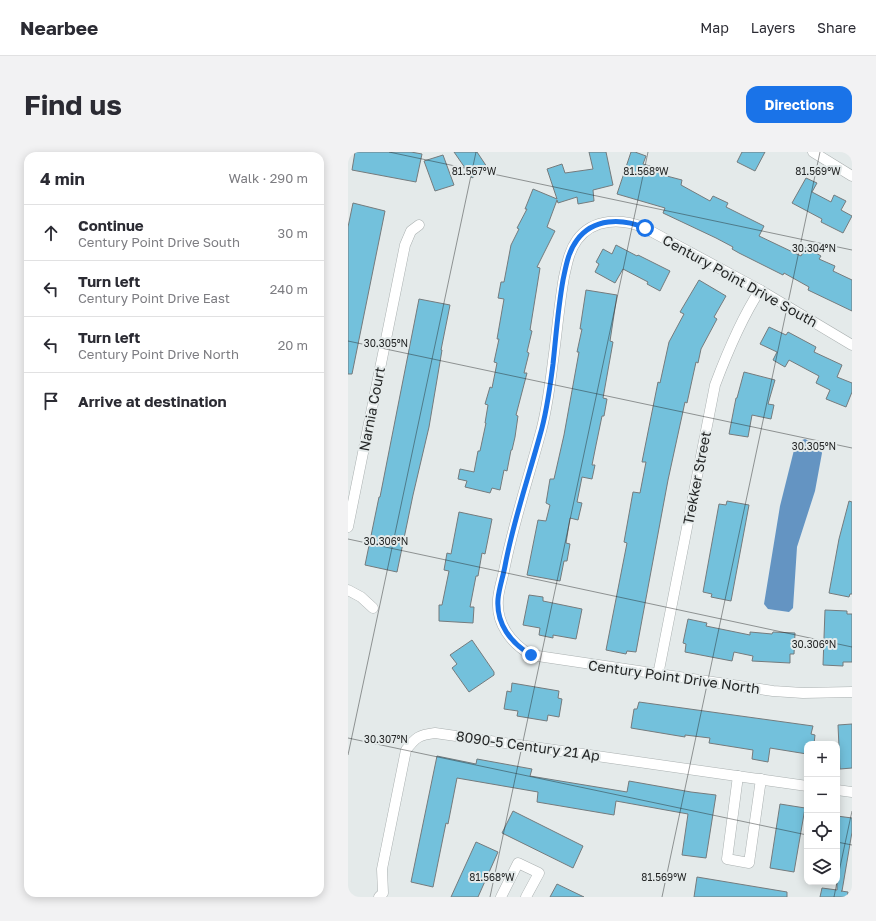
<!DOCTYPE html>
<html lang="en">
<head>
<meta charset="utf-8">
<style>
  :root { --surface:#fff; --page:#f2f2f3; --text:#2b2b33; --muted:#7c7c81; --line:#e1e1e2; --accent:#1a73e8 }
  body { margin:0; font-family:"Golos Text",sans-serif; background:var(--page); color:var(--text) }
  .controls { position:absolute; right:12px; bottom:12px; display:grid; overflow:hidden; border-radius:8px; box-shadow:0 2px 10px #0003 }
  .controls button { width:36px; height:36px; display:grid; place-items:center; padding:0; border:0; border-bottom:1px solid var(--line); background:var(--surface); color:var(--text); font:20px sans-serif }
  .stop { position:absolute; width:12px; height:12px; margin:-9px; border:3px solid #1a73e8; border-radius:50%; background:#fff }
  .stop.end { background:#1a73e8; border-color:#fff; box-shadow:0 1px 4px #0008 }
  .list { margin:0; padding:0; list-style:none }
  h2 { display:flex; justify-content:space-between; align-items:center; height:52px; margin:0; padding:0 16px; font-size:17px }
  h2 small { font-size:13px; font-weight:400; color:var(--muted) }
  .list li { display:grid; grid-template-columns:26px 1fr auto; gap:12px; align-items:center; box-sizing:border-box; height:56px; padding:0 16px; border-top:1px solid var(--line) }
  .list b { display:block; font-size:15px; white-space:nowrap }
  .list p { margin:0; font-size:13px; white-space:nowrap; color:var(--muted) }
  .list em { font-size:13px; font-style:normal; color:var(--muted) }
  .icon { flex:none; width:22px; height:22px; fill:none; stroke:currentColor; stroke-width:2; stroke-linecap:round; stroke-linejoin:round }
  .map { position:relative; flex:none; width:504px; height:745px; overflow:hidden; border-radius:12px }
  header { display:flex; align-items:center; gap:24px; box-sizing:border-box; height:56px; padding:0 20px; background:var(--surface); border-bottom:1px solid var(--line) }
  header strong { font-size:19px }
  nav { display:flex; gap:22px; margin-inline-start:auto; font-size:14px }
  .intro { display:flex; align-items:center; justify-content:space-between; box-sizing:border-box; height:96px; padding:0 24px }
  h1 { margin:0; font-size:28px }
  .button { padding:10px 18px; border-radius:12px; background:var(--accent); color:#fff; font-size:14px; font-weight:700 }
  main { display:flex; gap:24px; padding:0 24px }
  aside { flex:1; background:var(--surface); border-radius:12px; box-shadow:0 2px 10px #0003 }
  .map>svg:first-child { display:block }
  .water { fill:#6494c2 }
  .building { fill:#73c1dc; stroke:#757b7d }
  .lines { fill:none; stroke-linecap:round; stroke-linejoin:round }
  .street-casing { stroke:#aab0b0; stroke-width:11 }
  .street { stroke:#fff; stroke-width:10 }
  .route { stroke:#1a73e8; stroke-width:5 }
  .ticks { fill:none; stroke:#242626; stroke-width:1; stroke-opacity:0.45 }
  .labels { text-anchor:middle; stroke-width:4; stroke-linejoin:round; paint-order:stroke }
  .street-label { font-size:14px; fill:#242626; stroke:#e4eaea }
  .ticks-label { font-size:10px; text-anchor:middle; fill:#242626; stroke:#e4eaea; stroke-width:4; stroke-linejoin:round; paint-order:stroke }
</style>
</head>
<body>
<header>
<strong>Nearbee</strong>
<nav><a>Map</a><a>Layers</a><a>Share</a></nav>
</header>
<div class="intro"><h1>Find us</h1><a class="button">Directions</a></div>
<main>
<aside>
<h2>4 min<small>Walk · 290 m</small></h2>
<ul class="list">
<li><svg class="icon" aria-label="ahead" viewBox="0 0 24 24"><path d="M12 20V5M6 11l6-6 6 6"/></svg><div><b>Continue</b><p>Century Point Drive South</p></div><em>30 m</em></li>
<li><svg class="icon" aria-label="left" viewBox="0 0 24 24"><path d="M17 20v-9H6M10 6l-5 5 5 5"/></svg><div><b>Turn left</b><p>Century Point Drive East</p></div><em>240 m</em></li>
<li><svg class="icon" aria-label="left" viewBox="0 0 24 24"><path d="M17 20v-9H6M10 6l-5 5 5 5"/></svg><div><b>Turn left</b><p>Century Point Drive North</p></div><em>20 m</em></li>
<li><svg class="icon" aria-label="arrive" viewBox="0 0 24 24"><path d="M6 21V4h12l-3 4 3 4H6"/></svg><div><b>Arrive at destination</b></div></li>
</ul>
</aside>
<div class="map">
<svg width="504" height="745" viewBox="0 0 504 745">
  <rect width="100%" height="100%" fill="#e4eaea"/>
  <polygon class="water" points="457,287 470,293 474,301 467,339 449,395 445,456 441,460 420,457 416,452 432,354 448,290"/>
  <g class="building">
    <polygon points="7,0 63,0 74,2 68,30 4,18"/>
    <polygon points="106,0 129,0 139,15 124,26"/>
    <polygon points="241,0 258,0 265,33 245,38 246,49 230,52 229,45 210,51 209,48 199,75 207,79 189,115 192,116 182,178 184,179 179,200 181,201 176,221 179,221 168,263 170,264 167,285 164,298 163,298 159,319 156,318 152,338 144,336 142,341 117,335 119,329 110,327 112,317 126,320 130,299 132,299 138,271 137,271 140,253 137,252 142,235 144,236 149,211 146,210 151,187 149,187 156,147 150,146 153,130 156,130 163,93 171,77 169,76 179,57 177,57 185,37 209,47 199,17 214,12 217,21 245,17"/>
    <polygon points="283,0 287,0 298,4 295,12 312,17 311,22 334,28 333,33 362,49 365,44 380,51 378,55 416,74 411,84 453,104 458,95 473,104 471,107 487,114 485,119 504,128 504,159 460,138 461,135 436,121 435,123 391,101 384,97 385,95 368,86 315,61 317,56 269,42"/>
    <polygon points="394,0 417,0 407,19 389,10"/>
    <polygon points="95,3 106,33 87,39 76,9"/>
    <polygon points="458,26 469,31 464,40 483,50 486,43 498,49 493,58 504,64 495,81 473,70 474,67 444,51"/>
    <polygon points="5,51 37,59 4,222 0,222 0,75"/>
    <polygon points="268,93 289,104 290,103 322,119 312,139 299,132 300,130 275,117 267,131 247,120 251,112 248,110 255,97 264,102"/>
    <polygon points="351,128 378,144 366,165 369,167 353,197 350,211 348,210 339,251 337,250 320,328 288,500 279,499 278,502 258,498 279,391 276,390 285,340 292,341 298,310 294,310 310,230 312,231 321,190 336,162 332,160"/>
    <polygon points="238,138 269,143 262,189 265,190 255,246 259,247 256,264 254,264 248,293 244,313 247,313 244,327 234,325 229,350 234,351 230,368 222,366 218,391 222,392 219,409 216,409 212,429 179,423 190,368 198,369 202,353 198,351 202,327 206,327 216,283 231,200 229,200 234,177 232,177"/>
    <polygon points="71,147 102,153 93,198 94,198 81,275 65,343 49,420 17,413 31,345 32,345"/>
    <polygon points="421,175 438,183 440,180 468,195 466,200 494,213 489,225 504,231 504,240 498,255 478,247 482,238 468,231 471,224 441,208 437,215 425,208 429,200 412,192"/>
    <polygon points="396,220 427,228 420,252 426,253 423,267 404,263 400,285 381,282 388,246 389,246"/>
    <polygon points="379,349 401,353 383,449 363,445 364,442 355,440 371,352 378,353"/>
    <polygon points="501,349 504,350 504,442 502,442 501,445 481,441 491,387"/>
    <polygon points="111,360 144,367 137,402 134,401 130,424 128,424 122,455 126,455 125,471 91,469 91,453 94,453 101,419 96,418 99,401 103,402"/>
    <polygon points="181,443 195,445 195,449 234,457 228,487 205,483 205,486 191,483 192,476 175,473"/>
    <polygon points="477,458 499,459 499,462 504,462 504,510 495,510 495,514 475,513"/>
    <polygon points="340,467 359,471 358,474 402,483 402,480 424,482 425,480 447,481 446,502 442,502 442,511 404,509 405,504 386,500 384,509 337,500 338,492 335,491"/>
    <polygon points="124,488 146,520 146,523 121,540 104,516 109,512 102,503"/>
    <polygon points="164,531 211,539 210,546 214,547 211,565 200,563 199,569 169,564 170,559 156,557 159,539 163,540"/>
    <polygon points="291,550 465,574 463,582 467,583 466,592 459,592 459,602 422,596 420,610 404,607 405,598 361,591 362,586 337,583 337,585 283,576 286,557 289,557"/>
    <polygon points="504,572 504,616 492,617 490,573"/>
    <polygon points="89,604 128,612 129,607 184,617 182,624 279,640 281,629 343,640 368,643 358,706 334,703 340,662 268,649 266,663 189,650 190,640 109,626 100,672 98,671 85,735 63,730"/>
    <polygon points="432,652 457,656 446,720 422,716"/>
    <polygon points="165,659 235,694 225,716 154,681"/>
    <polygon points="489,664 504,666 504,680 494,739 493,739 500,740 499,745 472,745 474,736 489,738"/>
    <polygon points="128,690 150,700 130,745 103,745"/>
    <polygon points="349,725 439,740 439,745 346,745"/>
    <polygon points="209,732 236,745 202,745"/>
  </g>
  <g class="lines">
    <defs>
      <g id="street">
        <polyline points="465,0 504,24"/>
        <path d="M504,193L412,138L297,76C274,66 245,66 229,88C221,99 219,112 216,125C211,153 209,181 205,209C202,233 199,259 192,283C180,327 166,370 157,414C155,425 151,436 150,447C148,472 163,491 183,503L425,539L455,541L504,540"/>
        <polyline points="0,375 57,93 63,79 71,73"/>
        <polyline points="0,438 13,445 25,456"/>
        <path d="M310,523L367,233C379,201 393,167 412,138"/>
        <polyline points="390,624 379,707 401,711 413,627"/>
        <polyline points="489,638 504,640"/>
        <path d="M31,745L35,741L34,717L58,598C68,585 71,583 87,581L459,634"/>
        <polyline points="153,745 170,711 191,721 178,745"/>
      </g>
    </defs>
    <use href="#street" class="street-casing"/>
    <use href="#street" class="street"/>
  </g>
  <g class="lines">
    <path class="route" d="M183,503C163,491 148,472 150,447C151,436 155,425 157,414C165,370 180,327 192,283C199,260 202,235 205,212C208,184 210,156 215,128C218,114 220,100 229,88C245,66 274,66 297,76"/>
  </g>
  <path class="ticks" d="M41,0L504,98M0,189L504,296M0,387L504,495M0,586L459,683M0,603L128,0M489,690L504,693M489,729L504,659M142,745L300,0M314,745L472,0M486,745L489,730"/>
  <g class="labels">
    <g class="street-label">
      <text transform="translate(392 129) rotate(29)" y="5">Century Point Drive South</text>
      <text transform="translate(24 257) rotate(-79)" y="5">Narnia Court</text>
      <text transform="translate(349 326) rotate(-79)" y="5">Trekker Street</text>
      <text transform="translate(326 525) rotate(8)" y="5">Century Point Drive North</text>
      <text transform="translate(180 594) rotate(8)" y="5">8090-5 Century 21 Ap</text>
    </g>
  </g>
  <g class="ticks-label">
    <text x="126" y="23">81.567°W</text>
    <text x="298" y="23">81.568°W</text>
    <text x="470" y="23">81.569°W</text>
    <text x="466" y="100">30.304°N</text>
    <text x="38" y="195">30.305°N</text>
    <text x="466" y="298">30.305°N</text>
    <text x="38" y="393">30.306°N</text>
    <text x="466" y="496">30.306°N</text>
    <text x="38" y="591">30.307°N</text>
    <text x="144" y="729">81.568°W</text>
    <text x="316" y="729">81.569°W</text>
  </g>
</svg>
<div class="controls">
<button>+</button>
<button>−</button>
<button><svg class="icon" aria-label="locate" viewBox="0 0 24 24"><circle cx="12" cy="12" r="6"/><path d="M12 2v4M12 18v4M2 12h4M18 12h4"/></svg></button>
<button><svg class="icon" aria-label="layers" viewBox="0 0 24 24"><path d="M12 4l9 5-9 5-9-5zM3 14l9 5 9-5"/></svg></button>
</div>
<div class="stop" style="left:297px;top:76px"></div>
<div class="stop end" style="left:183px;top:503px"></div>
</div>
</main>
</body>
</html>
